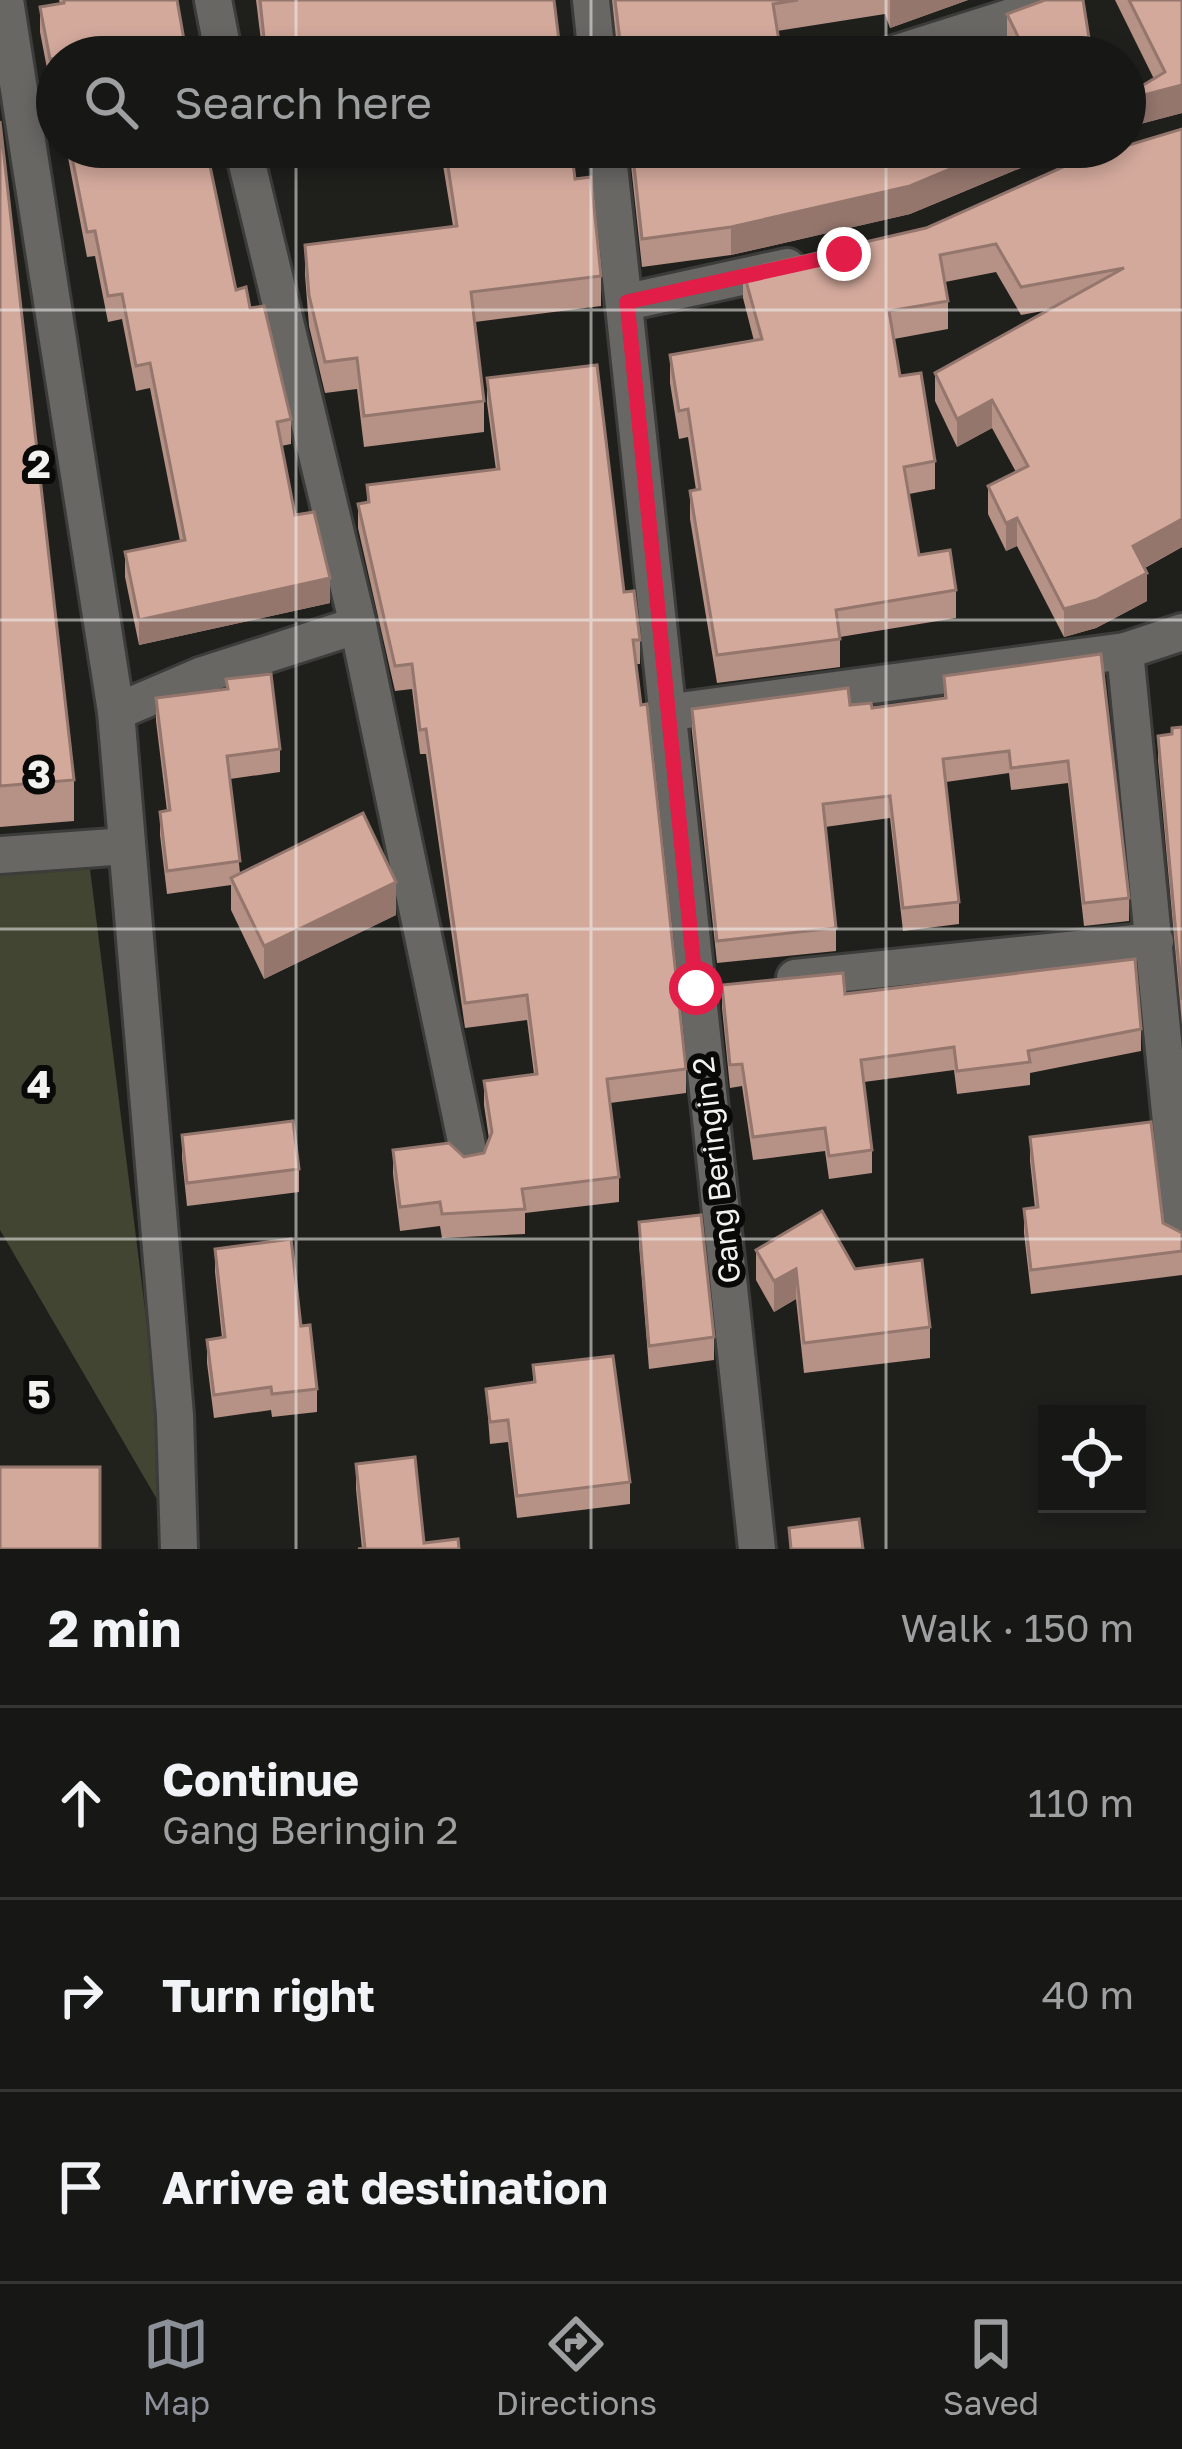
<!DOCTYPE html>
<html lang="en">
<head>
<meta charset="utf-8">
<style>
  :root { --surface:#171715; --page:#242422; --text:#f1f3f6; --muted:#9e9fa0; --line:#363634; --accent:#8c9099 }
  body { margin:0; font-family:"Golos Text",sans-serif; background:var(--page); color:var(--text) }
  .controls { position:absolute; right:36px; bottom:36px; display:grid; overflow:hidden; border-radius:0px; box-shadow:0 6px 18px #0003 }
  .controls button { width:108px; height:108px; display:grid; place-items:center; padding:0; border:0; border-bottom:3px solid var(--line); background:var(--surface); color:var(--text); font:60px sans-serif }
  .stop { position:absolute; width:36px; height:36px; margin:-27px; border:9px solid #e11d48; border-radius:50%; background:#fff }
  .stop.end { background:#e11d48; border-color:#fff; box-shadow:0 3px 12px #0008 }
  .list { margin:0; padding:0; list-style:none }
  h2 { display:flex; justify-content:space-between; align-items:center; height:156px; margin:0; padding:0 48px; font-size:51px }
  h2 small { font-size:39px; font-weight:400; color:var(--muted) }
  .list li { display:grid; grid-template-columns:78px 1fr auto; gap:36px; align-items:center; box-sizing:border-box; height:192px; padding:0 48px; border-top:3px solid var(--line) }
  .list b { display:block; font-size:45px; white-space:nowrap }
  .list p { margin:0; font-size:39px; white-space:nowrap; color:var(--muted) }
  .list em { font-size:39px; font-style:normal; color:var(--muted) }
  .icon { flex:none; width:66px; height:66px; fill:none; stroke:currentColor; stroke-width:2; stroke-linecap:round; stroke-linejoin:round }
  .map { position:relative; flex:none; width:1182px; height:1549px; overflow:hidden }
  .search { position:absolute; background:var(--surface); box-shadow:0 6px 18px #0003; left:36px; right:36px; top:36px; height:132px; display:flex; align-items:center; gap:30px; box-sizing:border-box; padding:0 42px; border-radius:66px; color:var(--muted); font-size:45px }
  .sheet { height:732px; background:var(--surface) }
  nav { display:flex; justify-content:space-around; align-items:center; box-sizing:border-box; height:168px; border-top:3px solid var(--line); background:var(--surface); font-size:33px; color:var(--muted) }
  nav a { display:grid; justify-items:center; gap:6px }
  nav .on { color:var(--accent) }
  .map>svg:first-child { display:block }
  .green { fill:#424531 }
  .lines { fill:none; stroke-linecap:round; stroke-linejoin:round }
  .street-casing { stroke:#3c3c3a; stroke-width:42 }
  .street { stroke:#686764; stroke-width:36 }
  .wall { fill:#b59186 }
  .shaded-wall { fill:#94766d }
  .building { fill:#d3a99c; stroke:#94766d; stroke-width:3 }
  .route { stroke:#e11d48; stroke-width:15 }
  .grid { fill:none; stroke:#f2f2f0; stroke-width:3; stroke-opacity:0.55 }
  .labels { text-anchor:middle; stroke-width:12; stroke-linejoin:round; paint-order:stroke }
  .street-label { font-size:30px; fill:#f2f2f0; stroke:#090908 }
  .grid-label { font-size:39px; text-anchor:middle; font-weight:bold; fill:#f2f2f0; stroke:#090908; stroke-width:12; stroke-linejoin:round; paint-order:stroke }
</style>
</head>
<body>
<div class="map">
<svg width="1182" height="1549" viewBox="0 0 1182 1549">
  <rect width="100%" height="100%" fill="#1f1f1c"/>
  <polygon class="green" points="86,837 172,1525 0,1230 0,842"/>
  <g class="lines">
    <defs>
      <g id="street">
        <polyline points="5,0 116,712 175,1415 179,1549"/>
        <polyline points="213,0 224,57"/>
        <polyline points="591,0 597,57"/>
        <polyline points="885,57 1052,4"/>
        <polyline points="243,147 358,625 470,1160"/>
        <polyline points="607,147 757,1549"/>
        <polyline points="627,302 787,267"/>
        <polyline points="1125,651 1182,1235"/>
        <polyline points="116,712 200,676 358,625"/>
        <polyline points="665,713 1125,651 1182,632"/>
        <polyline points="0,855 127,846"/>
        <polyline points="795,978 1155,941"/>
      </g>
    </defs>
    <use href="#street" class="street-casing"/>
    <use href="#street" class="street"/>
  </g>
  <g class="wall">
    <polygon points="59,0 177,0 57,57 57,83 50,84 40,32 40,7 60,3"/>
    <polygon points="256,0 554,0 561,57 263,57"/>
    <polygon points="612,0 968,0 890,28 885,14 777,31 779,57 618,57"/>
    <polygon points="1115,0 1182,0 1182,113 1125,128 1125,96 1154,79"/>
    <polygon points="1007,14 1092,57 1014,57 1007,42"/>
    <polygon points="0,121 74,780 74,821 0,827"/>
    <polygon points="1182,129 1182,547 1145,568 1147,601 1096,628 1064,637 1017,546 1006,551 988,514 988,486 1016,472 992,428 957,447 935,401 935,373 1048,310 1021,315 996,272 945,282 948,301 948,329 894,339 900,376 935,461 935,489 909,494 919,555 956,590 956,618 840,637 840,667 717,683 690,519 690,491 696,490 688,437 679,439 670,383 670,355 754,341 743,298 743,270 926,228"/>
    <polygon points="66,147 206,147 236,290 250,308 291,419 291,444 281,446 295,515 330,603 139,645 125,577 125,552 180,541 150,388 136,391 122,319 108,322 95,256 87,257"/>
    <polygon points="440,147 571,147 575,179 601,276 601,306 475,322 484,401 484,432 364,447 357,389 325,393 309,326 305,275 305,245 453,226"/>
    <polygon points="629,147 1071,147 910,214 731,255 642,267"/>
    <polygon points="487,378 624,592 640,640 640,664 636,664 686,1069 686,1093 610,1103 619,1177 619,1202 525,1213 525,1234 442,1238 440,1226 400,1231 393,1174 393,1150 464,1157 484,1153 489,1139 484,1105 484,1081 534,1074 527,1020 465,1028 426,754 420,754 412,689 395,691 358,528 358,504 367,502 367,485 496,470 487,403"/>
    <polygon points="1101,654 1129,898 1129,921 1084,926 1068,783 1011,790 1009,773 946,782 959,902 959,924 903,931 890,818 825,827 836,928 836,951 717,963 692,732 692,709 850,705 872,708 944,699 944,676"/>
    <polygon points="226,679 280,749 280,772 230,779 240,873 396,915 264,979 231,910 231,885 167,894 160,835 160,812 167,811 156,721 156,698 226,689"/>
    <polygon points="1182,727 1182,1024 1158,760 1158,736 1172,734"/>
    <polygon points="722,985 845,994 1141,1029 1141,1051 1030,1073 1030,1085 957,1094 954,1070 864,1082 872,1150 872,1173 829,1179 825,1151 753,1160 742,1086 730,1088 722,1008"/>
    <polygon points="182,1135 299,1169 299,1192 187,1206 182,1158"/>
    <polygon points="1030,1137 1163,1223 1182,1233 1182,1275 1031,1294 1024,1233 1024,1209 1035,1208 1030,1161"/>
    <polygon points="639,1222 714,1337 714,1360 649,1369 639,1245"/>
    <polygon points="215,1249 301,1326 317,1389 317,1412 272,1417 271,1410 214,1418 207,1363 207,1340 222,1338 215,1272"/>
    <polygon points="756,1250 855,1269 930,1327 930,1358 804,1373 796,1299 774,1312 756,1280"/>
    <polygon points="533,1365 630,1482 630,1504 517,1518 508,1442 490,1444 486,1389 533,1383"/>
    <polygon points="356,1464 424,1543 362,1549 356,1489"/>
  </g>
  <g class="shaded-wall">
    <polygon points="890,0 968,0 890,28"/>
    <polygon points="779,41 779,57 736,57"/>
    <polygon points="1182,85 1182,113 1125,128 1125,100"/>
    <polygon points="1003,147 1071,147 910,214 731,255 731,227"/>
    <polygon points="992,400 992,428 957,447 957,419"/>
    <polygon points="1017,518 1017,546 1006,551 1006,523"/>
    <polygon points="1182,519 1182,547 1133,574 1133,546"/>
    <polygon points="1147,573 1147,601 1096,628 1064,637 1064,609"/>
    <polygon points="330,578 330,603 139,645 139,620"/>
    <polygon points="396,882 396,915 264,979 264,946"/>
    <polygon points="796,1269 796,1299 774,1312 774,1281"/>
  </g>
  <g class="building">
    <polygon points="64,0 177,0 187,57 62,57 50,59 40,7 64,3"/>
    <polygon points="260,0 554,0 561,57 266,57"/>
    <polygon points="615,0 798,0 773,4 779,41 736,57 622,57"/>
    <polygon points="1045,0 1083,0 1092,57 1028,57 1007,14"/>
    <polygon points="1129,0 1182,0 1182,85 1125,100 1125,96 1165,72"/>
    <polygon points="0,121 74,780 0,786"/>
    <polygon points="1182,129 1182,519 1133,546 1147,573 1096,600 1064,609 1017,518 1006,523 988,486 1028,466 992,400 957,419 935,373 1124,268 1021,287 996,244 940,255 948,301 889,311 900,376 921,373 935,461 904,467 919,555 950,550 956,590 836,610 840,639 717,655 690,491 700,489 688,409 679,411 670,355 762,339 743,270 926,228 1079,160"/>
    <polygon points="70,147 206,147 236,290 246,287 250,308 264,306 291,419 277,422 295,515 314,512 330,578 139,620 125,552 185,540 150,363 136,366 122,294 108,296 95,231 87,232"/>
    <polygon points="445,147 571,147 575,179 591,177 601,276 471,292 484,401 364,416 357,358 325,362 309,295 305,245 457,226"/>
    <polygon points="632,147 1003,147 910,186 731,227 642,239"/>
    <polygon points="597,365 624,592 634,591 640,640 633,640 641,705 647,704 686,1069 607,1079 619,1177 522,1189 525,1209 442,1214 440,1202 400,1207 393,1150 449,1143 464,1157 484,1153 492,1132 484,1081 537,1074 527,995 465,1003 426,729 420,730 412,664 395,666 358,504 369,502 367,485 499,469 487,378"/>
    <polygon points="1101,654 1129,898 1084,903 1068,761 1011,768 1009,751 943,759 959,902 903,908 890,796 823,804 836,928 717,941 692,709 848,688 850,705 871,703 872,708 946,698 944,676"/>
    <polygon points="271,674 280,749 227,756 240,861 167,871 160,812 170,810 156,698 228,689 226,679"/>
    <polygon points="1182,727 1182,1000 1158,736 1172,734 1172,728"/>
    <polygon points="363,813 396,882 264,946 231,878"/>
    <polygon points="1135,959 1141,1029 1028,1051 1030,1062 957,1071 954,1047 861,1060 872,1150 829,1156 825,1128 753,1137 742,1064 730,1065 722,985 843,973 845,994"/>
    <polygon points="293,1121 299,1169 187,1183 182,1135"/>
    <polygon points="1151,1122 1163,1223 1182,1233 1182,1251 1031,1270 1024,1209 1038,1207 1030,1137"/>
    <polygon points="822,1211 855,1269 922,1260 930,1327 804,1343 796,1269 774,1281 756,1250"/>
    <polygon points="701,1215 714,1337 649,1346 639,1222"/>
    <polygon points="291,1239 301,1326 310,1325 317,1389 272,1394 271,1387 214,1395 207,1340 225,1337 215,1249"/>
    <polygon points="613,1356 630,1482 517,1496 508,1420 490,1422 486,1389 535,1382 533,1365"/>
    <polygon points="415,1457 424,1543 458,1539 459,1549 358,1549 365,1548 356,1464"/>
    <rect x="0" y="1467" width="100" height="82"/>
    <polygon points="859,1519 863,1549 791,1549 789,1528"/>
  </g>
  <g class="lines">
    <polyline class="route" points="696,988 627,302 844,254"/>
  </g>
  <path class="grid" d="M296,0V57M591,0V57M886,0V57M296,147V1549M591,147V1549M886,147V1549M0,310H1182M0,620H1182M0,929H1182M0,1239H1182"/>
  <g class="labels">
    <g class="street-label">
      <text transform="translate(717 1170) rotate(-97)" y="10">Gang Beringin 2</text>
    </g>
  </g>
  <g class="grid-label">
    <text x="39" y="478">2</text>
    <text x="39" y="788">3</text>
    <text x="39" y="1098">4</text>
    <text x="39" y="1408">5</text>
  </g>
</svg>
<div class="controls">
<button><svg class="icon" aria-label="locate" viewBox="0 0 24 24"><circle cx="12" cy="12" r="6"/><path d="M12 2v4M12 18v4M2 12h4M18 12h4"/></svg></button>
</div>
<div class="stop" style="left:696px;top:988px"></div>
<div class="stop end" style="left:844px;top:254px"></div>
<div class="search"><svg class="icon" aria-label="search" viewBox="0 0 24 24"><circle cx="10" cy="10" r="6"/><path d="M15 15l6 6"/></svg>Search here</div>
</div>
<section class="sheet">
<h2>2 min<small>Walk · 150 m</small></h2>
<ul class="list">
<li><svg class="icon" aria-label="ahead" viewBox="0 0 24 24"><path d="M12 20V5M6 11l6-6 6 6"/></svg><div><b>Continue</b><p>Gang Beringin 2</p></div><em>110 m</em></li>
<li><svg class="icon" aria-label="right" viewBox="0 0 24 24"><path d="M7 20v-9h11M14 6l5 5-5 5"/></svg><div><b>Turn right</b></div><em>40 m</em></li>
<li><svg class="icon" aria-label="arrive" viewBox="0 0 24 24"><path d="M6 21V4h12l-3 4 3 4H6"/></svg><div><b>Arrive at destination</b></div></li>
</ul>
</section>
<nav>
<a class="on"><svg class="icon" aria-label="map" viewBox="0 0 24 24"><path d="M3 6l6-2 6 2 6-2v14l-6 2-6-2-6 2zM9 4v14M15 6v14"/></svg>Map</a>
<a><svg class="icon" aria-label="directions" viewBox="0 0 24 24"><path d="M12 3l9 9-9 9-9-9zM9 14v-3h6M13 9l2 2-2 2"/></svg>Directions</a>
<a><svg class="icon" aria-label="saved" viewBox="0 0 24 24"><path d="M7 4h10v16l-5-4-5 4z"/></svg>Saved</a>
</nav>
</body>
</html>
